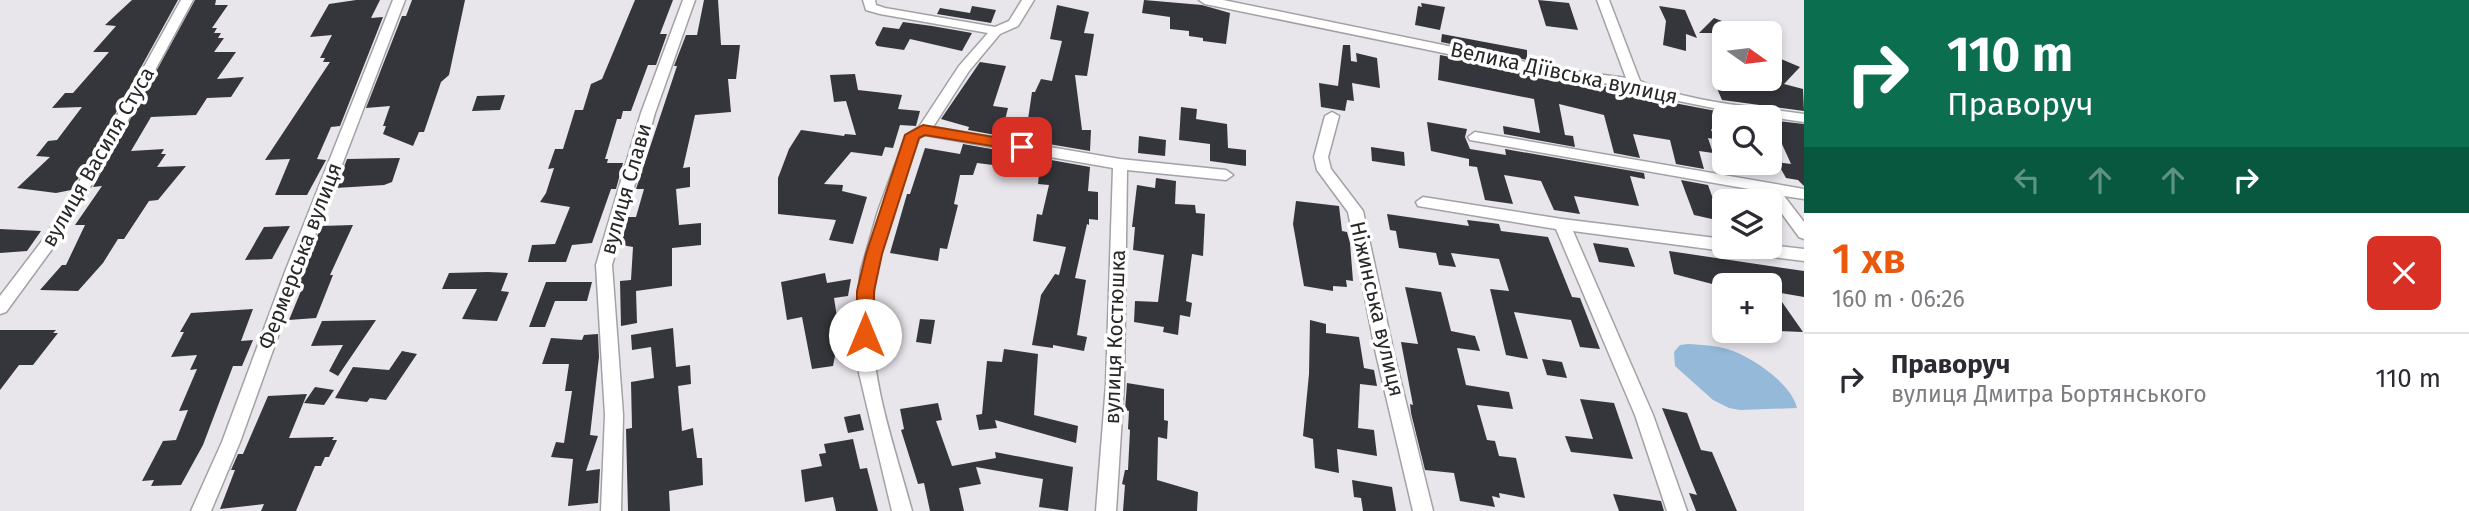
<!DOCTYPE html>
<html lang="uk">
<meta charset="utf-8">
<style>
body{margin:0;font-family:"Fira Sans",sans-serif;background:#f7f7f7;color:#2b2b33;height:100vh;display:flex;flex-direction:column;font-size:26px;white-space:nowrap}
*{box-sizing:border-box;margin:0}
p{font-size:23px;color:#7c7c81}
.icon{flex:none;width:38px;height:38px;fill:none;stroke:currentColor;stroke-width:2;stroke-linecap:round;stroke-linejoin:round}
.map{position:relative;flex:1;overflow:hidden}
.details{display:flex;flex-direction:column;background:#fff;width:665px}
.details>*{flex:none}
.guide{background:#0b6e4f;color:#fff;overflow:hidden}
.needle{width:46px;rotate:104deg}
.tools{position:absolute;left:1712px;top:21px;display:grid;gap:14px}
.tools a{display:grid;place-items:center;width:70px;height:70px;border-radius:10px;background:#fff;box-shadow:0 4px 10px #0003;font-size:35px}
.pin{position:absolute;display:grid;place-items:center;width:60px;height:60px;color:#fff;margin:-30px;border-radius:14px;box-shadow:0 4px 10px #0006}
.me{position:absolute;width:77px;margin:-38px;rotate:0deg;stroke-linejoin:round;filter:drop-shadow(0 0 5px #0008)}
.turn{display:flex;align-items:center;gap:24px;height:147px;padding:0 28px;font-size:32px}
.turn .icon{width:91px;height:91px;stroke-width:2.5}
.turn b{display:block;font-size:49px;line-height:60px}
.lanes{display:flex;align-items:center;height:66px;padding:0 28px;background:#0003;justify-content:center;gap:35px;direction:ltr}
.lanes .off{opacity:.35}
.round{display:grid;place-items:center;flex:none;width:74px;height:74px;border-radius:10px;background:#f7f7f7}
.headline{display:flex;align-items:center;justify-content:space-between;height:119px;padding:0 28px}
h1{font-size:42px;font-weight:600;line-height:52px;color:#ea580c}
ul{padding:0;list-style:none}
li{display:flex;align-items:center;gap:21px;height:91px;padding:0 28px;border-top:2px solid #e1e1e2}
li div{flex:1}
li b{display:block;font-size:26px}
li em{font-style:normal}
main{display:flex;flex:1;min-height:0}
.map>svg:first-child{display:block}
</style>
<main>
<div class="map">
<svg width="1804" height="511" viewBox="0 0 1804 511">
<rect width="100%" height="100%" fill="#e8e5eb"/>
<!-- water -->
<path fill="#94b9d9" d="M1688,344C1701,345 1715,345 1727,349C1751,356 1792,384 1797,408L1740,410L1729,408L1713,400L1675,366L1674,352L1680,345Z"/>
<!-- building -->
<g fill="#35363b">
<polygon points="132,0 178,0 91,158 71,190 56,193 17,188 50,157 36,156 48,141 57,140 82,107 52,108 65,93 73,93 109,52 93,52 116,26 105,25"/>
<polygon points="195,0 216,0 215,5 228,5 212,28 217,28 214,33 221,33 218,38 224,38 214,52 236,52 217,79 244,77 231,97 207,98 196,115 151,117 131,151 164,149 161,154 166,154 157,167 186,166 158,200 149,201 124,239 118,239 103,263 78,291 40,290 62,265 66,265 85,225 75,225 102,186 93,187"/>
<polygon points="356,0 380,0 371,18 383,17 340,126 331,127 317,159 326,160 307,195 275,195 290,159 265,160 330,62 323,62 325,58 320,58 332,35 310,37 329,4"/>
<polygon points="412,0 465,0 449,75 441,82 424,132 419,132 413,146 383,134 386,126 383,126 390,106 366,108 402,16 406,16"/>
<polygon points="635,0 673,0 660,34 667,34 656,65 648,65 631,111 623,111 621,119 617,119 605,159 608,159 607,163 623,163 616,189 611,189 592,243 572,245 566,262 528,262 532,245 555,244 570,207 540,202 546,193 554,168 548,169 555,149 563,149 575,110 583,110 591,84 602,79"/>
<polygon points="704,0 718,0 721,45 740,45 736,79 728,79 731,112 695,115 683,168 690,167 690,187 676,189 679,225 701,223 701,245 672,248 672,286 636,291 637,323 621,326 620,281 631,280 633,247 622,245 623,237 628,217 636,217 644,189 636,189 677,66 674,66 686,35 697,35"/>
<polygon points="1144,0 1202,5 1230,13 1226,44 1203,41 1203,38 1189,36 1189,31 1170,29 1170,17 1142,13"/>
<polygon points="1538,0 1569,3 1578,30 1546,26"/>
<polygon points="1421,3 1445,7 1440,30 1415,25 1418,6 1422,7"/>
<polygon points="1057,5 1089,12 1084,33 1094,34 1087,76 1075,75 1082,130 1091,130 1090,151 1025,140 1032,92 1035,92 1041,79 1052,81 1062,41 1050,39"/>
<polygon points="972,6 996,10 991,23 937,14 940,8 970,13"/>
<polygon points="1659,6 1685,10 1697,38 1686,34 1686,51 1663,45 1666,21"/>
<polygon points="1714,18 1751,32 1751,33 1699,33"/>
<polygon points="903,22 932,26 972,33 962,51 910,39 904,50 877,46 875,43 883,27 899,29"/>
<polygon points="1442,34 1527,50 1527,60 1441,42"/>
<polygon points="1343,45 1350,45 1351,61 1357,62 1356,53 1377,58 1380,88 1352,83 1354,101 1347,100 1345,111 1321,107 1319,83 1338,86"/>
<polygon points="1769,54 1800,67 1784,84 1803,89 1804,111 1722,100 1716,86 1726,87 1726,79 1769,79"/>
<polygon points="1440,55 1639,93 1653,99 1716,111 1723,131 1711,129 1714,139 1708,138 1713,153 1699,151 1704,169 1676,164 1670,140 1633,134 1640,158 1614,153 1604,115 1559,104 1565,135 1573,136 1575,147 1504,134 1503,126 1540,133 1534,99 1438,80"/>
<polygon points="980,62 1006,66 993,106 1008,108 1001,136 968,130 969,127 941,119"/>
<polygon points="855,74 858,90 902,95 898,109 920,111 916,126 900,125 893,148 885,147 882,156 851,152 824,184 843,185 842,191 867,197 853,244 829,240 836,220 778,214 778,178 789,149 801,130 844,136 845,134 856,135 846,101 834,102 830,75"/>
<polygon points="505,95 500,110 472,111 477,96"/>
<polygon points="1181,107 1197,109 1196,119 1227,124 1228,148 1246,150 1246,166 1210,161 1210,144 1179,140"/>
<polygon points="1769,120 1804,124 1804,186 1798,180 1786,178 1777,162 1791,164 1777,133 1769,132"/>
<polygon points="1427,122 1467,129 1465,137 1470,149 1506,155 1505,149 1644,173 1645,179 1630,176 1639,206 1574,196 1580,214 1554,210 1541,181 1504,175 1513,204 1485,200 1477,167 1469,166 1469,159 1431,151"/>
<polygon points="1139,136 1166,140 1165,156 1138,153"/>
<polygon points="963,144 997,150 993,165 977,163 973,175 960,175 954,204 958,205 947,249 940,248 938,261 890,253 907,194 910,194 925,148 960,154"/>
<polygon points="1371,147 1404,152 1405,166 1372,161"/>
<polygon points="1023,155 1090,167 1088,191 1098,192 1098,220 1089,219 1089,225 1087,224 1075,278 1086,280 1077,335 1087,337 1084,351 1053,345 1053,348 1032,345 1041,295 1055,274 1059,275 1066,247 1033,241 1037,214 1042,215 1049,185 1038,184 1040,164 1022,163"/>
<polygon points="400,158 392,182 384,185 336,188 347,159"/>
<polygon points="1156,178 1176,181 1175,204 1195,205 1196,213 1205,214 1203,256 1192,254 1186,301 1192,303 1190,317 1180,315 1178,335 1163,332 1164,327 1134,322 1135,301 1158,302 1164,255 1133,250 1135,227 1132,227 1137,185 1155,188"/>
<polygon points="1681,180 1708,185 1721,221 1694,215"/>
<polygon points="1296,201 1339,206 1342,231 1347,232 1350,243 1353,281 1346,280 1347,287 1333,286 1333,291 1304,286 1293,224"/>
<polygon points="1387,214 1469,226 1467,220 1492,223 1499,224 1501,231 1548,237 1572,297 1580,298 1600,349 1580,347 1571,320 1514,312 1528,359 1506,355 1490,289 1509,291 1499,259 1451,253 1456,267 1439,265 1436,253 1399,248 1396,231 1390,230"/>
<polygon points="353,225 330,275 333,275 316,318 289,320 303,286 298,287 321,226"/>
<polygon points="290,226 272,259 245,260 264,227"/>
<polygon points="0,229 41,231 27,251 0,253"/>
<polygon points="1593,243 1628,248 1635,267 1599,262"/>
<polygon points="1669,251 1804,271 1804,297 1775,292 1803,332 1779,331 1769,318 1769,285 1716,285 1674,274"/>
<polygon points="488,272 508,273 501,291 509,292 497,321 462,319 477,289 442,289 449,273"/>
<polygon points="825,273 827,283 851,279 848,296 834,298 839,330 837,330 838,341 833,366 812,369 802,317 787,320 781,282"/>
<polygon points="546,282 592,282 587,301 555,301 545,327 529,327"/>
<polygon points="1405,287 1441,292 1451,331 1475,336 1480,351 1457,348 1466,385 1509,392 1513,409 1477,405 1487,440 1495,441 1499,456 1516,458 1525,498 1499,493 1500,498 1492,496 1495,507 1460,501 1454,473 1425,470 1411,413 1410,404 1413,405 1401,342 1418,344"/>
<polygon points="253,309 241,341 253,340 242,366 233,366 203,445 181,485 151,486 154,480 142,481 163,441 176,440 188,410 179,411 197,369 190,370 197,355 171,357 184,332 180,332 191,313"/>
<polygon points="920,319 935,320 931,344 916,342"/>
<polygon points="376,320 338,376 329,371 343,345 311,346 322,321"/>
<polygon points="1310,320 1326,324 1326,333 1359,337 1364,368 1374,370 1377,386 1360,384 1358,428 1374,430 1377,456 1337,449 1339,473 1315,468 1313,439 1303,436 1309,374"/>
<polygon points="673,328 676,367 690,365 691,384 678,386 682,431 693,428 697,458 702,458 703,485 669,491 670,511 628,511 626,429 632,428 631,382 654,378 651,347 632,350 631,335"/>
<polygon points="0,330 56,330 53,333 58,333 33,365 19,365 0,390"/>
<polygon points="598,334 599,357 590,435 598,436 586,471 600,469 598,503 568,506 573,459 551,457 556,442 564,443 572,391 565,391 569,364 542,364 551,338 582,340 584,335"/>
<polygon points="1004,349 1038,354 1034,415 1078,426 1076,443 995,420 997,428 979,430 976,415 982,414 987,361 1002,362"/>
<polygon points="402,351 417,354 386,400 370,398 367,402 335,398 353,367 389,370"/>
<polygon points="1542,359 1562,362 1567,378 1547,375"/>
<polygon points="1127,383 1164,389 1164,420 1168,421 1167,439 1158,437 1157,480 1198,492 1197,511 1123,511 1125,485 1122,484 1125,470 1128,470 1130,430 1128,429 1129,411 1125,410"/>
<polygon points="315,387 334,390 324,405 304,403"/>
<polygon points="307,394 289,438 334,437 332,440 337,440 329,457 325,457 321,466 315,466 296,511 261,511 264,504 220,509 235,470 231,470 238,454 243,454 268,396"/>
<polygon points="1580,399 1614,403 1633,459 1571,452 1565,436 1593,439"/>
<polygon points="938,403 942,420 936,421 952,466 996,458 995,452 1073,467 1068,511 1039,507 1043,479 976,467 981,484 959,488 964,511 930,511 924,483 918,484 901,430 904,429 900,409"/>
<polygon points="1662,408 1687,413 1701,450 1712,452 1737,511 1696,511 1689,493 1697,495"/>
<polygon points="860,414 864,430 848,433 844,417"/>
<polygon points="853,439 860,469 867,468 878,511 836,511 833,497 805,502 801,470 822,466 819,454 826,453 824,444"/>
<polygon points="1352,480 1392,487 1396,511 1363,511 1361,498 1354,497"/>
<polygon points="1613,494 1661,501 1664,511 1619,511"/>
</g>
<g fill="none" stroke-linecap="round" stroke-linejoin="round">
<defs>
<g id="street">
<polygon points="181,0 193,0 107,159 55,245 6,312 0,314 0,296 45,237 93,159"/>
<polygon points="393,0 405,0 301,272 240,442 211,511 191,511 222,442 285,272"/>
<polygon points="683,0 695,0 655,113 612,265 623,415 621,511 601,511 605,415 596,265 641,113"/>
<path d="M863,0H875L876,5L885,8L995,27L1009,21L1022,0H1034L1018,26L1000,34L969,71L933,127L1120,159L1226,170L1233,175L1226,180L1127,170L1124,384L1116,511H1096L1106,384L1113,168L925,135L919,138C899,196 873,255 872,318C871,384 895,448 912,511H892L859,373L855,318L861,270L878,211L906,135L919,127L959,66L988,33L880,14L866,10Z"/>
<path d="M1199,0H1223L1560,69L1626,78L1597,0H1609L1640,81C1690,103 1750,106 1804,114V122L1728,111L1654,96L1631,87L1560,77L1205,4Z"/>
<polygon points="1332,112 1339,116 1328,157 1331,169 1363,211 1394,354 1433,511 1413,511 1376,354 1348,212 1317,170 1314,157 1325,116"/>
<polygon points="1475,132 1804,189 1804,199 1784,196 1804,222 1804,239 1799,237 1766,192 1470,140 1468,137"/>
<polygon points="1423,197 1562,219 1724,239 1724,247 1731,247 1724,251 1573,231 1653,415 1687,511 1667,511 1635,415 1556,229 1418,206 1416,202"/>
<polygon points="1769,245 1804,249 1804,261 1740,253 1732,247"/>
</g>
</defs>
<!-- street casing -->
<use href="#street" stroke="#a3a1a6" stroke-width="3"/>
<!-- street -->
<use href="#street" fill="#fff" fill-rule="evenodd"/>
</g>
<!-- route -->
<polygon fill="#ea580c" stroke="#983908" stroke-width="2" points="923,125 1022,142 1029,147 1022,151 925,135 919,138 882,254 874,291 874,335 871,340 859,340 857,335 857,291 866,254 905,135"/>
<g text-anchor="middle" stroke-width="7" stroke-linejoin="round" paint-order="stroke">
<!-- street labels -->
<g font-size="21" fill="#282729" stroke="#fff">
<text transform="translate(1564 73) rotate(12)" y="7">Велика Діївська вулиця</text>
<text transform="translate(98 157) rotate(-60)" y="7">вулиця Василя Стуса</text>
<text transform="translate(626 189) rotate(-74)" y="7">вулиця Слави</text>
<text transform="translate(300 256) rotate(-69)" y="7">Фермерська вулиця</text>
<text transform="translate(1377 309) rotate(77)" y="7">Ніжинська вулиця</text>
<text transform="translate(1115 337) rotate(-88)" y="7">вулиця Костюшка</text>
</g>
</g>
</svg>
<div class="tools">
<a><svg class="needle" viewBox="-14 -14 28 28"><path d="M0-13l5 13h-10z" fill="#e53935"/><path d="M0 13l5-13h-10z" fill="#7c7c81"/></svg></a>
<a><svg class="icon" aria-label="search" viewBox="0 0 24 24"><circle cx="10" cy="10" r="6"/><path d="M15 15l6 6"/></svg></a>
<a><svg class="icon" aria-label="layers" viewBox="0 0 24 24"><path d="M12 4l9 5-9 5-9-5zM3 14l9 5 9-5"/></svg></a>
<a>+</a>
</div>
<div class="pin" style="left:1022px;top:147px;background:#d93025"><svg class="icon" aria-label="arrive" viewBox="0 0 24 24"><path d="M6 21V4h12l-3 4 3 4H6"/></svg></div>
<svg class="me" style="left:865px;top:335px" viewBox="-20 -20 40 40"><circle r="19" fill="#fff"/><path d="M0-13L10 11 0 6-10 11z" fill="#ea580c"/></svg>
</div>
<section class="details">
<div class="guide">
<div class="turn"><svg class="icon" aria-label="right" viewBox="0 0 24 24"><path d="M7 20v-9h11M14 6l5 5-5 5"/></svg><div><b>110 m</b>Праворуч</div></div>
<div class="lanes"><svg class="icon off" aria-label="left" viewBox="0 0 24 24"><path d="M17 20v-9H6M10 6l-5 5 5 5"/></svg><svg class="icon off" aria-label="ahead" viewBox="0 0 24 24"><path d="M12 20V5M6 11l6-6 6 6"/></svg><svg class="icon off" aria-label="ahead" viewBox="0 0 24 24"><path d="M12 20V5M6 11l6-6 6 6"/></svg><svg class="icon" aria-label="right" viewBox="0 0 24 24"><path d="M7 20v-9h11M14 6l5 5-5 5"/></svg></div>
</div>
<div class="headline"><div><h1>1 хв</h1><p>160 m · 06:26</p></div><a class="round" style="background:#d93025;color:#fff"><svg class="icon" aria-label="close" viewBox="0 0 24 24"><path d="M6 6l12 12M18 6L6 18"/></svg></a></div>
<ul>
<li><svg class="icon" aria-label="right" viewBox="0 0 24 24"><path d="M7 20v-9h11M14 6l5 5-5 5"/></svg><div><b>Праворуч</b><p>вулиця Дмитра Бортянського</p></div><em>110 m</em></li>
</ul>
</section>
</main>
